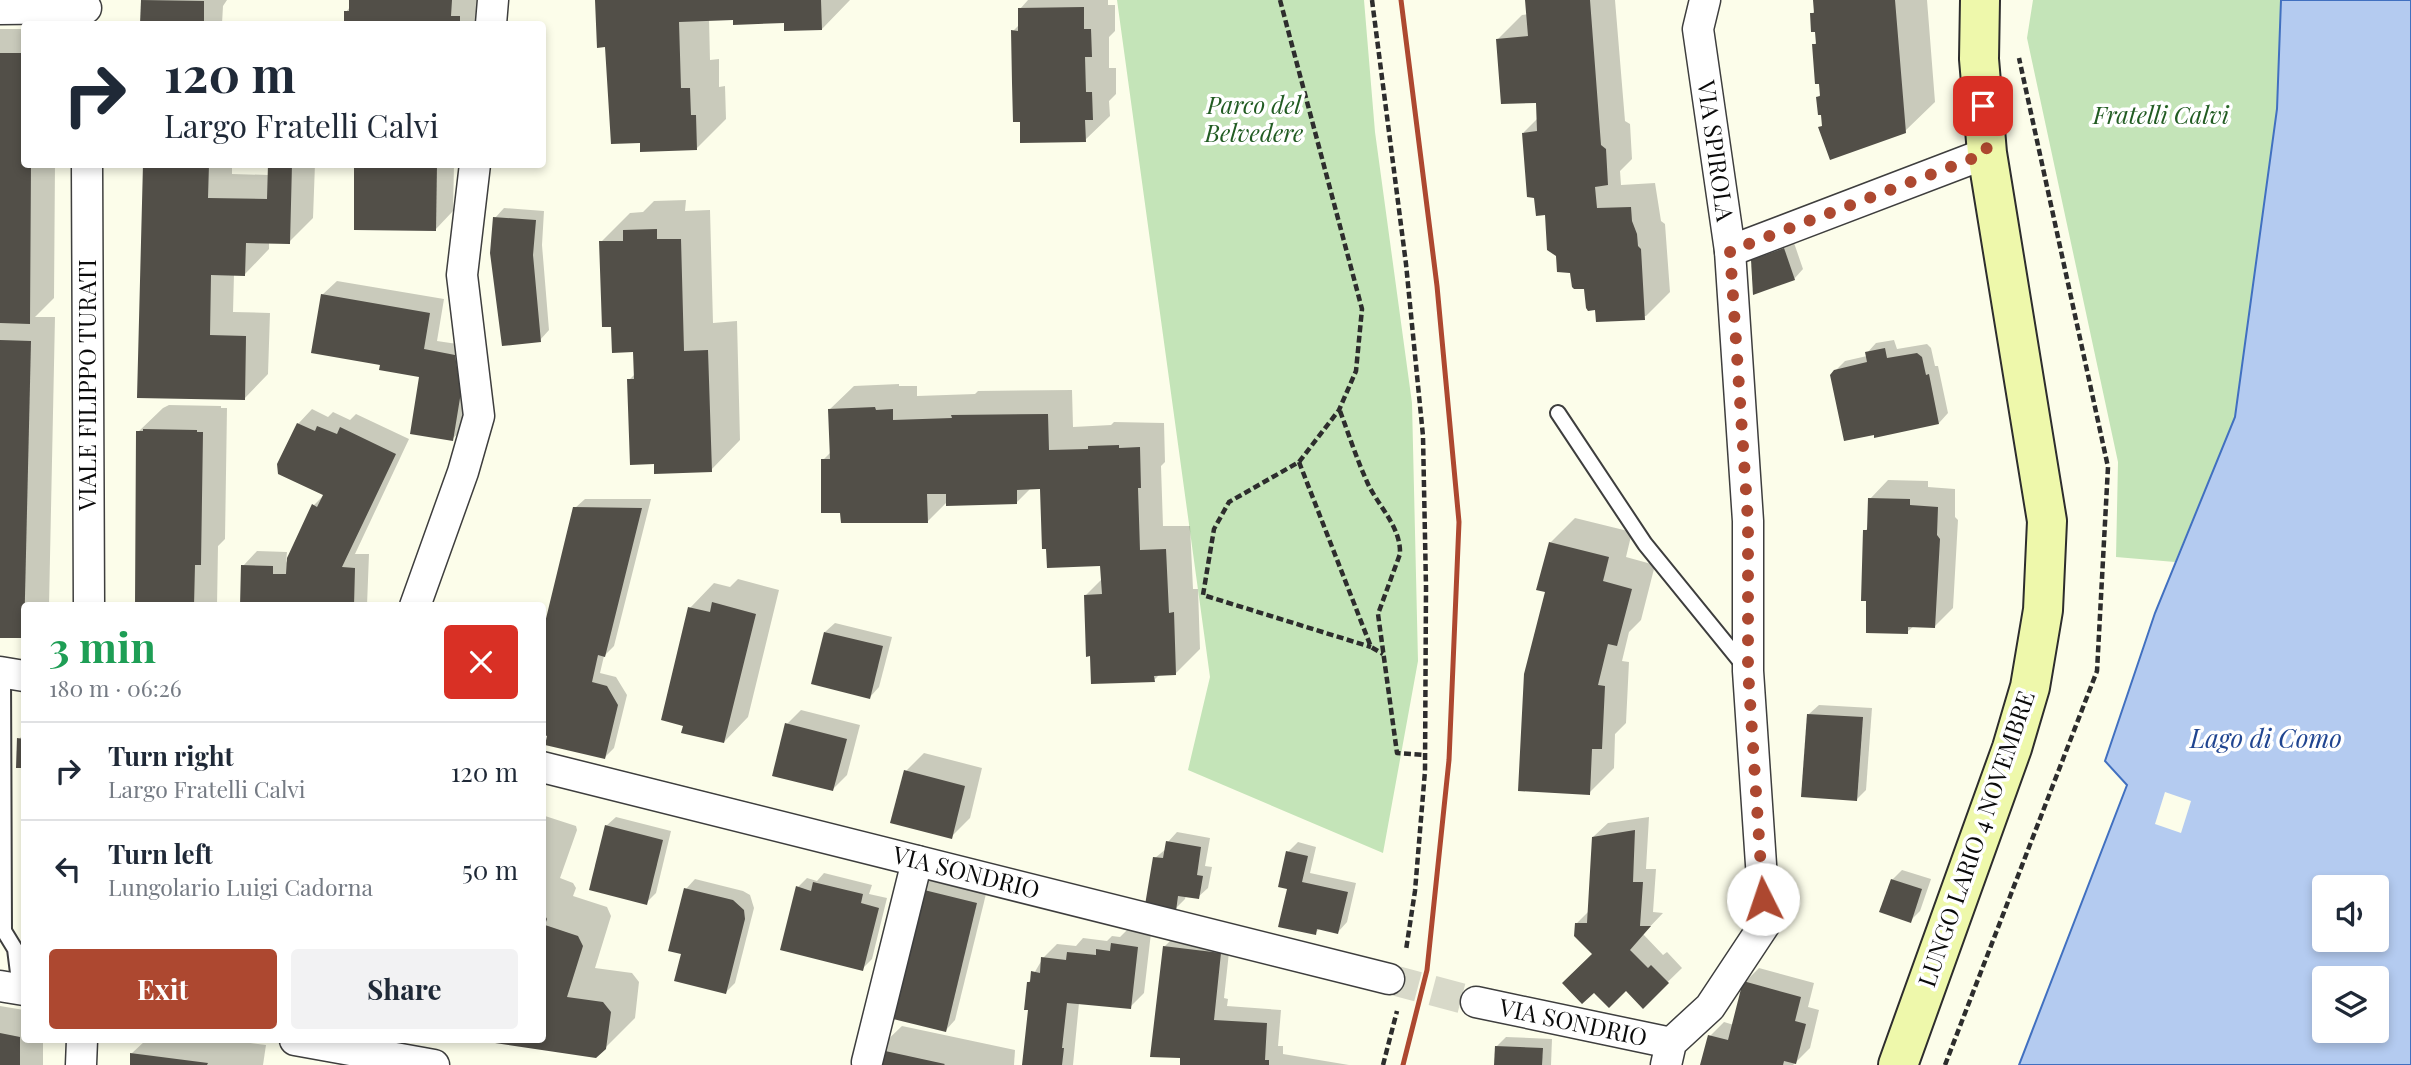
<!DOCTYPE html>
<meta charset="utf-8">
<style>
body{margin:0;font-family:"Playfair Display",serif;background:#f2f2f3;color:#1f2937;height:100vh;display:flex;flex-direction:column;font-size:26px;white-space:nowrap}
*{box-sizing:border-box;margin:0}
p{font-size:23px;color:#747a83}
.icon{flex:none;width:38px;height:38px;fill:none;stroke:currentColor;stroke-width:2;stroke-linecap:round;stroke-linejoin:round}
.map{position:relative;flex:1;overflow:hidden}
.drawer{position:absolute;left:21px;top:602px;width:525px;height:441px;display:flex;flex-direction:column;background:#fff;border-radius:7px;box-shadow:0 4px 10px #0003}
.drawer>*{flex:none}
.top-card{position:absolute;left:21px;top:21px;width:525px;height:147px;border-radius:7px;box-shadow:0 4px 10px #0003;background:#fff;color:#1f2937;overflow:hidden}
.tools{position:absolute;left:2312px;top:875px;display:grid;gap:14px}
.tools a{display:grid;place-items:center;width:77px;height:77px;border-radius:7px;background:#fff;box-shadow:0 4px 10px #0003;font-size:35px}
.pin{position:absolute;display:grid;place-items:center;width:60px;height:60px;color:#fff;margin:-30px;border-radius:14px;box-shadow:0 4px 10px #0006}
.me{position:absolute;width:77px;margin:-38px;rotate:356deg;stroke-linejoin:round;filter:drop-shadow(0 0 5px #0008)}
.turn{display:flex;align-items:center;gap:24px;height:147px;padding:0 28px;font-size:32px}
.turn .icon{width:91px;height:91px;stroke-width:2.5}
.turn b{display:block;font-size:49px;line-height:60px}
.round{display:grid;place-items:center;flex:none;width:74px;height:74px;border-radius:7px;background:#f2f2f3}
.headline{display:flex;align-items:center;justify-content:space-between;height:119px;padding:0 28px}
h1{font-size:42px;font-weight:700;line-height:52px;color:#1e9e55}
.cta{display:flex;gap:14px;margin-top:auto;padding:14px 28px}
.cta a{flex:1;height:80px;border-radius:7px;background:#ad4830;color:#fff;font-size:28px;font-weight:700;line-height:80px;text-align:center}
.cta a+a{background:#f2f2f3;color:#1f2937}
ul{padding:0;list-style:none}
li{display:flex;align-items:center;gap:21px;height:98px;padding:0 28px;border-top:2px solid #e0e1e3}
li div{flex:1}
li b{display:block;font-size:26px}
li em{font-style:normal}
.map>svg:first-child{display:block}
</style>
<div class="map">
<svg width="2411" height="1065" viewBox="0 0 2411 1065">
<rect width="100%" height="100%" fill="#fcfdea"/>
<!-- green -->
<g fill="#c4e4b8">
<polygon points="1117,0 1364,0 1375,132 1412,403 1418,661 1383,853 1188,770 1210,677"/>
<polygon points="2033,0 2281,0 2277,109 2235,417 2175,562 2116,557 2118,462 2027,38"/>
</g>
<!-- water -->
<path fill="#b4cbf0" stroke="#4170c0" stroke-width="2" fill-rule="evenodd" d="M2281,0H2411V1065H2019L2127,785L2105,761L2155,613L2235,417L2277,109ZM2324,887H2376V940H2324ZM2324,978H2376V1031H2324Z"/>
<!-- pier -->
<polygon fill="#fcfdea" points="2165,792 2191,801 2181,833 2155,824"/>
<!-- shadow -->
<g fill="#0003">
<polygon points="144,0 227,0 223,6 222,24 143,24"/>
<polygon points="350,0 477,0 477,24 346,24 346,12 350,7"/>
<polygon points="597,0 850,0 822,29 786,21 709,19 710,60 719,59 719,87 725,86 726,119 697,148 642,142 607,45"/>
<polygon points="1028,0 1108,0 1108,5 1115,5 1115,31 1109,37 1109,68 1116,68 1116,94 1109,101 1110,116 1085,140 1013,31 1020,24 1020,9"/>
<polygon points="1529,0 1615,0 1625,121 1630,124 1632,159 1620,171 1621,185 1655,183 1661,221 1665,224 1670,292 1646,316 1600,321 1597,308 1585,287 1557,255 1546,214 1536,196 1528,195 1524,132 1538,118 1537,102 1498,39 1522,15 1529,14"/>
<polygon points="1814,0 1927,0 1935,102 1905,131 1821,127 1824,124 1818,97 1821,94 1814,45 1818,41 1812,14 1815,10"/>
<polygon points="0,29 24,29 24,164 55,164 54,298 35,317 55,317 49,606 24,606 24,636 0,637"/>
<polygon points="145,164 232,164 232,174 269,175 269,164 315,164 313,218 289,242 269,242 269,249 245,274 234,274 233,312 270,313 268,374 244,399 139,396"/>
<polygon points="356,164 454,164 453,211 435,230"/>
<polygon points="686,200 685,211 710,210 713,323 737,321 740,440 711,470 656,462 629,380 636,373 635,351 601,242 630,213 643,212 654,201"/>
<polygon points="504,208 544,211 542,245 549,330 540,340 495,218"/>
<polygon points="1793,240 1803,269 1794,279 1753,260 1763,251"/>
<polygon points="337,281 444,299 437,341 464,345 470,381 462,430 452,439 421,376 382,364 322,295"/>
<polygon points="1894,340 1897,349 1927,344 1931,348 1935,366 1938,366 1948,413 1939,423 1835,371 1845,361 1867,356 1867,353 1876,343"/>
<polygon points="899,384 899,386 917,386 917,396 975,394 978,391 1072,390 1073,427 1111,425 1114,422 1164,423 1165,462 1161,466 1163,526 1190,526 1193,589 1198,589 1200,649 1175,674 1160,674 1154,680 1086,595 1103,578 1102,565 1042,487 1031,488 1017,502 948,501 928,521 842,511 823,460 831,452 829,410 854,386"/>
<polygon points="169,405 221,406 221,408 227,408 225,539 218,546 217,606 136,606 138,432 163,408"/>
<polygon points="312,409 328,417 333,412 350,420 356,414 409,439 355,554 369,554 367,606 242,606 243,566 257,551 287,552 286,563 314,505 325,494 298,424"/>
<polygon points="1888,480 1928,481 1928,487 1955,489 1955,517 1958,520 1953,608 1935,626 1914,626 1907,632 1865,531 1869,527 1870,499"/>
<polygon points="585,499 651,499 614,646 604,656 600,673 616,677 627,695 614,748 605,757 547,743 575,508"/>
<polygon points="1575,518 1632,532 1626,557 1655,565 1641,620 1629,632 1622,661 1629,662 1626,723 1615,734 1614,768 1589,793 1550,543"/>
<polygon points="738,579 779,590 748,717 724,742 690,608 714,583 730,587"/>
<polygon points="835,623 892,637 879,687 870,697 825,632"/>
<polygon points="1819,705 1872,708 1866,790 1856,800 1809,714"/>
<polygon points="801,710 860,725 847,775 833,789 787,724"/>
<polygon points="23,735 24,767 18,766 19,739"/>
<polygon points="924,753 982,768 970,818 951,837 906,771"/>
<polygon points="542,815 576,826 577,830 560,878 573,883 576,888 573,896 607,907 611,916 595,968 632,973 639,982 635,1018 605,1048 494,1040 542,1040"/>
<polygon points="616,817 671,831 656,893 646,903 606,826"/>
<polygon points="1649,817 1646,869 1656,869 1653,912 1663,913 1643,934 1663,955 1667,952 1682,968 1643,1006 1594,954 1577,923 1589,911 1593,837 1608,823"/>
<polygon points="1177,832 1210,838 1205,866 1212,867 1208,888 1198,897 1186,895 1185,899 1175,909 1155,858 1166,849 1168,842"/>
<polygon points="1298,842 1316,847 1310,873 1356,883 1347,922 1338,932 1320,928 1315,933 1288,852"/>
<polygon points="1902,870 1931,879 1920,911 1910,921 1892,880"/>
<polygon points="824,873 872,885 869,894 887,898 872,959 862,969 798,887 807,878 817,881"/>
<polygon points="695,879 743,891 750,895 754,908 735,983 726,992 683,953 686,889"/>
<polygon points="927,880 986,894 955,1020 946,1030 887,1016"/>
<polygon points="1127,930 1151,933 1144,993 1130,1007 1079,1003 1073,1065 1023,1065 1030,1009 1029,982 1043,958 1057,944 1076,946 1083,938 1107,941 1112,936 1120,937"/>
<polygon points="1174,937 1230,943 1224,998 1228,999 1227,1006 1281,1010 1278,1046 1283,1046 1283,1054 1349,1065 1181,1065 1164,947"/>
<polygon points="1759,968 1814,983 1808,1007 1819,1010 1810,1048 1793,1065 1702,1065 1710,1036 1724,1022 1734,1025 1745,982"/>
<polygon points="0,1006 24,1010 24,1040 43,1040 43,1065 0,1065"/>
<polygon points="902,1026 1015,1050 1014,1065 874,1065 877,1050"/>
<polygon points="1506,1037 1552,1039 1551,1065 1496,1065 1496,1047"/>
<polygon points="146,1040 229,1040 266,1045 263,1065 131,1065 131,1054"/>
</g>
<!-- building -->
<g fill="#524f48">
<polygon points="141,0 204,1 204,24 140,24"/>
<polygon points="349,0 452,0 451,16 460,16 460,24 344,24 344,11 349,11"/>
<polygon points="595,0 821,0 822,30 784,31 784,23 733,25 733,20 679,22 681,88 690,88 691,115 696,115 697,150 640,152 640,143 611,144 605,47 597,48"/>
<polygon points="1525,0 1590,0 1601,145 1606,149 1608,185 1595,187 1597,208 1631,207 1632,221 1637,234 1638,246 1641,249 1645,320 1596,322 1595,310 1588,311 1586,308 1584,289 1574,289 1572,287 1570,273 1557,272 1556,256 1547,250 1545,215 1536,216 1534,198 1527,197 1522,133 1537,131 1536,103 1501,104 1496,39 1528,36"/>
<polygon points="1813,0 1895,0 1906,133 1830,160 1818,127 1822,126 1821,115 1818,115 1816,97 1820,96 1819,84 1815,84 1812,44 1816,44 1815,32 1811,32 1810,13 1814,13"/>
<polygon points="1084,7 1084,29 1091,29 1092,57 1085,57 1086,92 1092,92 1093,120 1085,120 1086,142 1020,143 1020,122 1013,122 1012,83 1011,30 1018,31 1018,8"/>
<polygon points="0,53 24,53 24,164 31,164 30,324 0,323"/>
<polygon points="143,164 209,164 208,198 267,199 268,164 292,164 290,244 246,243 245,276 211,275 210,335 246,336 245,400 137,398"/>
<polygon points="354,164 437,164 436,231 354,230"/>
<polygon points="493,217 536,220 533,255 541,342 502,346 490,253"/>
<polygon points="657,229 657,239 681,239 684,351 708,350 712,472 654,474 654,464 630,465 627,379 634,379 633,352 612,353 611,327 602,327 599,241 623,241 623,230"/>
<polygon points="1784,248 1795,280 1753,295 1751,260"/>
<polygon points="321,294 430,313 424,349 455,355 461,392 453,441 410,434 419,377 379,370 380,365 311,353"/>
<polygon points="0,340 31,341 24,638 0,638"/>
<polygon points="1885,348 1887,358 1917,353 1922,357 1926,375 1929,374 1939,424 1874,438 1874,435 1844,441 1830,375 1834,370 1867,362 1865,352"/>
<polygon points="875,407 876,410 893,409 893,420 952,418 951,415 1048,414 1049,450 1088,449 1088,446 1119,445 1119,448 1140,447 1141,488 1138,488 1140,550 1166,549 1169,613 1174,612 1176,675 1154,676 1155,682 1091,684 1090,656 1086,657 1084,595 1102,594 1100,566 1047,568 1046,549 1042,549 1040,489 1017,490 1017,504 946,506 946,494 927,494 928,523 841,523 840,513 821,513 821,459 830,459 828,409"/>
<polygon points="297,423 315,431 317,426 337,434 340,427 396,454 342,567 355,568 354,606 240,606 241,565 273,566 273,574 286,574 287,558 312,504 317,507 323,495 278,474 277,464"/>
<polygon points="143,429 197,430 197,432 203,432 201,565 195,565 194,606 135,606 136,431 143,431"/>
<polygon points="1868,498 1910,499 1910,505 1938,507 1937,535 1940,539 1935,628 1908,627 1908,634 1866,633 1866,601 1861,601 1863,530 1867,530"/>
<polygon points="573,507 642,508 605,657 598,655 592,682 607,686 618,705 605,759 545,745 547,736 542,734 542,654 545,642 542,642 542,635"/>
<polygon points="1549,542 1609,557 1603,581 1632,589 1617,646 1608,644 1598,685 1605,686 1602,749 1592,749 1590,795 1518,791 1524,674 1545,592 1536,590"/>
<polygon points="712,602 756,614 724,743 681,733 683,726 661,720 688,607 710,612"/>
<polygon points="824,632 883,646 870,699 811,684"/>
<polygon points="1807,714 1863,717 1857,801 1801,797"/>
<polygon points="785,723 847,739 833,791 772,776"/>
<polygon points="17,738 24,739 24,768 16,768"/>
<polygon points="904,770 965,786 952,839 890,823"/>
<polygon points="605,825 663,840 647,905 589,890"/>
<polygon points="1635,830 1633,882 1643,882 1640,926 1651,926 1630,950 1648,968 1651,965 1669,983 1643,1009 1626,991 1609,1008 1594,993 1582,1004 1562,983 1592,954 1574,936 1575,923 1587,923 1592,837"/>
<polygon points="1166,841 1201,847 1197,875 1203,876 1199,899 1178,896 1176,911 1145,905 1153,857 1163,858"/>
<polygon points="1286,851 1308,856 1302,882 1348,892 1338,934 1317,929 1316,935 1278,927 1287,889 1278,887"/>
<polygon points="1891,879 1922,889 1911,923 1879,912"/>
<polygon points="813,882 863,894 861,903 879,908 863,971 780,950 796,886 811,891"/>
<polygon points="684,888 733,900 744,910 745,919 726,994 674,981 681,954 668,951"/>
<polygon points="916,888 977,903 946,1032 885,1017"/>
<polygon points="542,910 547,919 545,925 578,936 583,946 567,997 603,1002 611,1012 606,1049 596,1058 495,1043 492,1040 542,1040"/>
<polygon points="1111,943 1138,947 1131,1009 1067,1003 1062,1048 1064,1048 1062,1065 1022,1065 1028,1010 1024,1010 1027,982 1030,982 1031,971 1040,973 1041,957 1066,960 1067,952 1096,955 1096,949 1110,951"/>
<polygon points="1163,946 1221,953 1214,1020 1267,1023 1265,1060 1269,1060 1269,1065 1180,1065 1180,1058 1150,1057"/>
<polygon points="1743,981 1801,997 1795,1021 1806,1024 1796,1064 1784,1061 1783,1065 1700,1065 1708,1035 1728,1040"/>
<polygon points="0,1033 20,1037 20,1065 0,1065"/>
<polygon points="1495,1046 1543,1048 1542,1065 1494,1065"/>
<polygon points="876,1049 945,1064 944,1065 872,1065"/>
<polygon points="130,1053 208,1063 207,1065 130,1065"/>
</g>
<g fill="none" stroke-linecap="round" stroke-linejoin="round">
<!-- street-tunnel -->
<polyline stroke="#d8d9c9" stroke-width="30" stroke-dasharray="30 15" stroke-linecap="butt" points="1389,979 1476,1002"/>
<defs>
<g id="lane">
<polyline points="1558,413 1645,544 1745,667"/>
<polyline points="3,673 4,931 15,949 20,989"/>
</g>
<g id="street">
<polyline points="0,9 86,8"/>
<polyline points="491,24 493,0"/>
<polyline points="87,164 89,606"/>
<polyline points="1730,251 1987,153"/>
<polyline points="415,606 463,472 479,416 462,275 475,164"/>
<polyline points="0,672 24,676"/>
<polyline points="542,767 1389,979"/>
<polyline points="0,986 24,990"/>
<polyline points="1476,1002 1671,1043"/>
<polyline points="295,1040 434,1065"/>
<polyline points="867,1062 917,861"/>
<polyline points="81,1065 82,1040"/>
<polyline points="1666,1065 1671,1043 1710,1007 1765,924 1748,671 1748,521 1730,251 1698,29 1705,0"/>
</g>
<polyline id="secondary" points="1898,1065 2012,748 2030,687 2043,610 2047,521 1987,153 1979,59 1980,0"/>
</defs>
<!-- lane casing -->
<use href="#lane" stroke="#3e3e3e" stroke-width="18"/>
<!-- street casing -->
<use href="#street" stroke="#3e3e3e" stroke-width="33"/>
<!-- secondary casing -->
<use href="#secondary" stroke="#2d2d2d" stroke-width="42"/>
<!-- path -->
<g stroke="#2d2d2d" stroke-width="4.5" stroke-dasharray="7 3.5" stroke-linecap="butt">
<polyline points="1280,0 1362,309 1356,371 1339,410 1299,462 1229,502 1214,529 1203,595 1371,647"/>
<polyline points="1372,0 1406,264 1423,436 1426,587 1425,771 1415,891 1406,950"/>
<path d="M1340,411C1349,435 1357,460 1368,484C1379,507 1401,527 1400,554L1378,614L1397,753L1425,755"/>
<polyline points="1299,462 1371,647 1383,654"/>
<polyline points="1383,1065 1397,1011"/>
<polyline points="1945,1065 2097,671 2108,467 2019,58"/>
</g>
<!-- lane -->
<use href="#lane" stroke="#fff" stroke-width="14"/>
<!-- street -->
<use href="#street" stroke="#fff" stroke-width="30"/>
<!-- secondary -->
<use href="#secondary" stroke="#eef8ab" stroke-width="38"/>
<!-- rail -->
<polyline stroke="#ad4830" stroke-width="5" points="1401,0 1437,286 1459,522 1449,760 1427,970 1403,1065"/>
</g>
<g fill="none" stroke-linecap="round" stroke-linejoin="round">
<!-- route -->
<polyline stroke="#ad4830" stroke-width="12" stroke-dasharray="0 21.6" points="1763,899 1748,670 1748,521 1730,251 1987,153 1983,106"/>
</g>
<g text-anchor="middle" stroke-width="7" stroke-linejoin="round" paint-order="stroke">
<!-- park labels -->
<g font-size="24" font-style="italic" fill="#225c23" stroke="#fff">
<text x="1254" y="114">Parco del<tspan x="1254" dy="28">Belvedere</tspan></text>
<text x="2161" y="124">Fratelli Calvi</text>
</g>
<!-- street labels -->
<g font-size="24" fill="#0b0b0b" stroke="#fff">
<text transform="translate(1715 151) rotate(82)" y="8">VIA SPIROLA</text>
<text transform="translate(88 385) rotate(-90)" y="8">VIALE FILIPPO TURATI</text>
<text transform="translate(1977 839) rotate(-71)" y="8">LUNGO LARIO 4 NOVEMBRE</text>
<text transform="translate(966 873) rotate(14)" y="8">VIA SONDRIO</text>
<text transform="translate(1573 1023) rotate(12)" y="8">VIA SONDRIO</text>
</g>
<!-- water labels -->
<g font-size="26" font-style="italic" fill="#204590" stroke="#fff">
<text x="2266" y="748">Lago di Como</text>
</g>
</g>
</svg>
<div class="tools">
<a><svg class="icon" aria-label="sound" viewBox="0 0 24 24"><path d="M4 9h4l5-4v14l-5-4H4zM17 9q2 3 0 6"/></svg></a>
<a><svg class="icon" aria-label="layers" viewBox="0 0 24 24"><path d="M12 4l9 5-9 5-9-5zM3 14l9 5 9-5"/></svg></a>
</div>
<div class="pin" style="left:1983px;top:106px;background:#d93025"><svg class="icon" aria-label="arrive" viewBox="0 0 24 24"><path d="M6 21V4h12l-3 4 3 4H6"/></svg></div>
<svg class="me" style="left:1763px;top:899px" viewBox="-20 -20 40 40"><circle r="19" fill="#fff"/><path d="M0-13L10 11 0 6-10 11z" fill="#ad4830"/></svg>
<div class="top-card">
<div class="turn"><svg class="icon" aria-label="right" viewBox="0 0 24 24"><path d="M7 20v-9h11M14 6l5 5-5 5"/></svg><div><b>120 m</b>Largo Fratelli Calvi</div></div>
</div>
<section class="drawer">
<div class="headline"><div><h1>3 min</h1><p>180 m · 06:26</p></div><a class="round" style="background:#d93025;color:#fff"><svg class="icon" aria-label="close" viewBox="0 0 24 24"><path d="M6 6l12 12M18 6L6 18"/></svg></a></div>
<ul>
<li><svg class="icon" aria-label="right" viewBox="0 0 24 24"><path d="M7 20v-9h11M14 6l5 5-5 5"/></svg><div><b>Turn right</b><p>Largo Fratelli Calvi</p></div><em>120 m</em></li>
<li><svg class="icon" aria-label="left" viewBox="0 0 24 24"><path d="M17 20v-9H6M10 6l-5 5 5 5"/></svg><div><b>Turn left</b><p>Lungolario Luigi Cadorna</p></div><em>50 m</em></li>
</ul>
<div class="cta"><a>Exit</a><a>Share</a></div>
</section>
</div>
